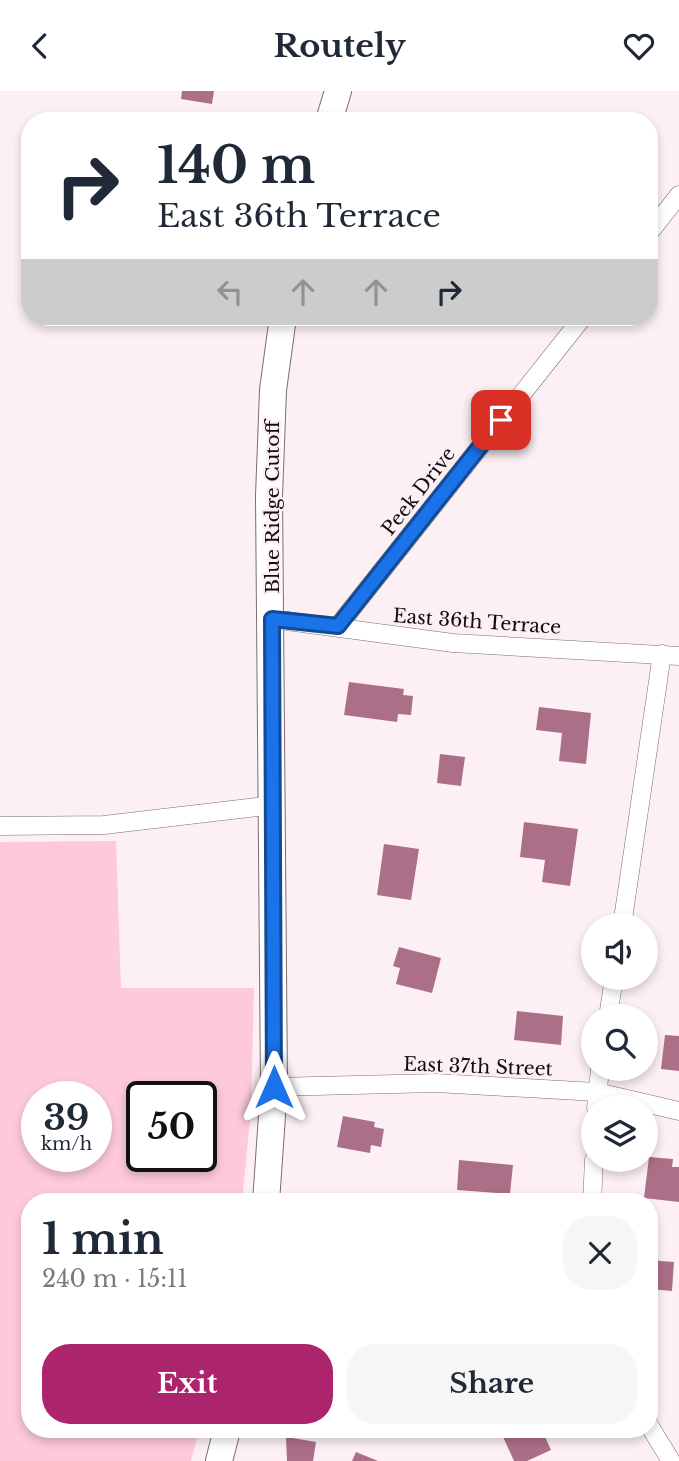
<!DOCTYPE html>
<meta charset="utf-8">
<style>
body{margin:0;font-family:"Libre Baskerville",serif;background:#f6f6f7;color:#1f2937;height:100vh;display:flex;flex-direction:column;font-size:26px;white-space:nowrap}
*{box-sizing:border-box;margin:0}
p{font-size:23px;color:#747a83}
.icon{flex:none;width:38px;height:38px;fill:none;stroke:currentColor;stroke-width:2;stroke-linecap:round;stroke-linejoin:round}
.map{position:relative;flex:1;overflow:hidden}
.sheet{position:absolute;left:21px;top:1102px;width:637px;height:245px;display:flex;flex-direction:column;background:#fff;border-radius:28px;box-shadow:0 4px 10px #0003}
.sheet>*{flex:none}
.guide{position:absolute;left:21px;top:21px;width:637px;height:214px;border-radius:28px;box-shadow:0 4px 10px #0003;background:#fff;color:#1f2937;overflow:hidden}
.fabs{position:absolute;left:581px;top:822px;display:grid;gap:14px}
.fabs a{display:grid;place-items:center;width:77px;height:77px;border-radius:50%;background:#fff;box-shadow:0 4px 10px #0003;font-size:35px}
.speed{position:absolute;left:21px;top:990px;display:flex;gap:14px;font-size:35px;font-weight:700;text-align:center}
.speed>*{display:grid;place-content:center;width:91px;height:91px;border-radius:50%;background:#fff;box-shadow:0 4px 10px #0003;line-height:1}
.speed small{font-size:18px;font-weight:400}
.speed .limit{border:4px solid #111;border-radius:10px;background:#fff;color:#111}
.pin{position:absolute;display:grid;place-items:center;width:60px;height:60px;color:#fff;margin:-30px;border-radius:14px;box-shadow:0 4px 10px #0006}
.me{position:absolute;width:77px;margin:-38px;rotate:0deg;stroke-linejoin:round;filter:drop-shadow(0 0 5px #0008)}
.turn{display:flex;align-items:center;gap:24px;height:147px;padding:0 21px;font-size:32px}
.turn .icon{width:91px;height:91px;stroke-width:2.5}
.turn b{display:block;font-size:49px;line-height:60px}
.lanes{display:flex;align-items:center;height:66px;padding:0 21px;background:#0003;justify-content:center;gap:35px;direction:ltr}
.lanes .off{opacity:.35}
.round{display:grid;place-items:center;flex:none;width:74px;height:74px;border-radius:28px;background:#f6f6f7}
.summary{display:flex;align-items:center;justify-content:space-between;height:119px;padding:0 21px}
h1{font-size:42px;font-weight:800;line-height:52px}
.primary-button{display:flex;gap:14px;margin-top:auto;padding:14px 21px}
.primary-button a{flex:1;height:80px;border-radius:28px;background:#ac256c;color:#fff;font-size:28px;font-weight:800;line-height:80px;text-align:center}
.primary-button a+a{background:#f6f6f7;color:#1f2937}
header{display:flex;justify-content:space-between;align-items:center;height:91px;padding:0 21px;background:#fff;font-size:32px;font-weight:800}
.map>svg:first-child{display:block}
</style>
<header><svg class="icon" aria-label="back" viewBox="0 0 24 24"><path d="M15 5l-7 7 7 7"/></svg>Routely<svg class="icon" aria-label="heart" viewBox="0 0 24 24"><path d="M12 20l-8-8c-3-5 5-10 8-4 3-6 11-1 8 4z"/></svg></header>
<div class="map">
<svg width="679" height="1370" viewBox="0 0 679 1370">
<rect width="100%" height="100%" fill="#fdf0f5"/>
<!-- green -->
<path fill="#fec9dd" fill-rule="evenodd" d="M116,750L121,897H254L251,1018L242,1111H30V1339H199L191,1370H0V751ZM37,1006H96V1066H37ZM142,1006H201V1066H142Z"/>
<!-- building -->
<g fill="#ac6f88">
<polygon points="182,0 214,0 212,13 181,8"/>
<polygon points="349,591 404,598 403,604 413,605 411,624 398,623 397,631 344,624"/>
<polygon points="539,616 591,622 586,673 559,670 562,642 536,639"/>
<polygon points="440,663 465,666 461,695 437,692"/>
<polygon points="524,731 578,738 570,795 542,791 545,769 520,766"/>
<polygon points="384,753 419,758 411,809 377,804"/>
<polygon points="399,856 441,867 432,902 396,893 400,877 393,875"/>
<polygon points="517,920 563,925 561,954 514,949"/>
<polygon points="665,944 679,945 679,980 661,978"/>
<polygon points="343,1025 375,1031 374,1036 384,1038 381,1056 371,1054 370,1062 337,1056"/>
<polygon points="649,1066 673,1068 672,1076 679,1076 679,1111 644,1107"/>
<polygon points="459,1069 513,1074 510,1103 457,1099"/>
<polygon points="649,1169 674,1171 672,1200 649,1198"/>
<polygon points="500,1339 542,1339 551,1359 527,1370 514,1370"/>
<polygon points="286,1346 316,1351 313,1370 287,1370"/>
<polygon points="356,1361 378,1370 352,1370"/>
</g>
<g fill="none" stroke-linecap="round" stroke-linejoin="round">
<defs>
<g id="street">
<polyline points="649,142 679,104"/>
<polyline points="272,528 453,552 679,565"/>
<polyline points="338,535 583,226"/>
<polyline points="0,735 104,734 274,714"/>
<polyline points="622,835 662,563"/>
<polyline points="608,926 614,887"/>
<polyline points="274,996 436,992 597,1001 679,1020"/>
<polyline points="596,1017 600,978"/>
<polyline points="592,1111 594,1069"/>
<polyline points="649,1334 671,1370"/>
</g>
<g id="secondary">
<polyline points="329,30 338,0"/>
<polyline points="266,1111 274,996 269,405 273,299 283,226"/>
<polyline points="219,1370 227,1339"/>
</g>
</defs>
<!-- street casing -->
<use href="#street" stroke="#7c6d73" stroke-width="19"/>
<!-- secondary casing -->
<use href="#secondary" stroke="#7c6d73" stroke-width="28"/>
<!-- street -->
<use href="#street" stroke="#fff" stroke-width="18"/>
<!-- secondary -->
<use href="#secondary" stroke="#fff" stroke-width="26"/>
</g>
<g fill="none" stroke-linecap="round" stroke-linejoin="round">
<defs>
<polyline id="route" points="274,996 272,528 338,535 501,329"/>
</defs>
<!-- route casing -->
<use href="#route" stroke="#114b97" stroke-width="18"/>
<!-- route -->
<use href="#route" stroke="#1a73e8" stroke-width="12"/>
</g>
<g text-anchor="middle" stroke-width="5" stroke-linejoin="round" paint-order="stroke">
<!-- street labels -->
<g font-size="19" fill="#130d0f" stroke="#fdf0f5">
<text transform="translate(418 400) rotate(-52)" y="7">Peek Drive</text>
<text transform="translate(272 416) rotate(-90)" y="7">Blue Ridge Cutoff</text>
<text transform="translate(477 530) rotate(4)" y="7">East 36th Terrace</text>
<text transform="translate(478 975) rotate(2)" y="7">East 37th Street</text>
</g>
</g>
</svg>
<div class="fabs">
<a><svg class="icon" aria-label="sound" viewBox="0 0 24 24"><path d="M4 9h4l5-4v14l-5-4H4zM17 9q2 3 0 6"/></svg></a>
<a><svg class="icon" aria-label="search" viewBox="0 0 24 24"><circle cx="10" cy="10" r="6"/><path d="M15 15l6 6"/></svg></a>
<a><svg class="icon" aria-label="layers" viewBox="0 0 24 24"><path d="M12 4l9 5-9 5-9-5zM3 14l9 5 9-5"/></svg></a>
</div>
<div class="speed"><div>39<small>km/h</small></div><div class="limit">50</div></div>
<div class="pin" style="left:501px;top:329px;background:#d93025"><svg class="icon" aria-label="arrive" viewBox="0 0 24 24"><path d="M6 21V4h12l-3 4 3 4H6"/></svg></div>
<svg class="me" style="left:274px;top:996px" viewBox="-20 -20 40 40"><path d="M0-17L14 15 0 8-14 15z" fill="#1a73e8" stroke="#fff" stroke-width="4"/></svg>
<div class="guide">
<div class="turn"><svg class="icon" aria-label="right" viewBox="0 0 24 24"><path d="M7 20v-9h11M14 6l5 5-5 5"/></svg><div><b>140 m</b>East 36th Terrace</div></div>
<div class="lanes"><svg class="icon off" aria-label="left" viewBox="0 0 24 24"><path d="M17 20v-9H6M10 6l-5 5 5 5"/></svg><svg class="icon off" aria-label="ahead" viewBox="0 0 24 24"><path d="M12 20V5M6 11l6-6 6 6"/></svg><svg class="icon off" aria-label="ahead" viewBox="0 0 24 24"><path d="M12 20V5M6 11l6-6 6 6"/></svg><svg class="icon" aria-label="right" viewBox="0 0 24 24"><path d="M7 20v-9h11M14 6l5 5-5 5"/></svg></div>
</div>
<section class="sheet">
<div class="summary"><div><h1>1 min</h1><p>240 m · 15:11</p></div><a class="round"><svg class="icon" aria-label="close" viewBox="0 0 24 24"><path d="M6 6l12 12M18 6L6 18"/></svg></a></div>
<div class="primary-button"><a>Exit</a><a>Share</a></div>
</section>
</div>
